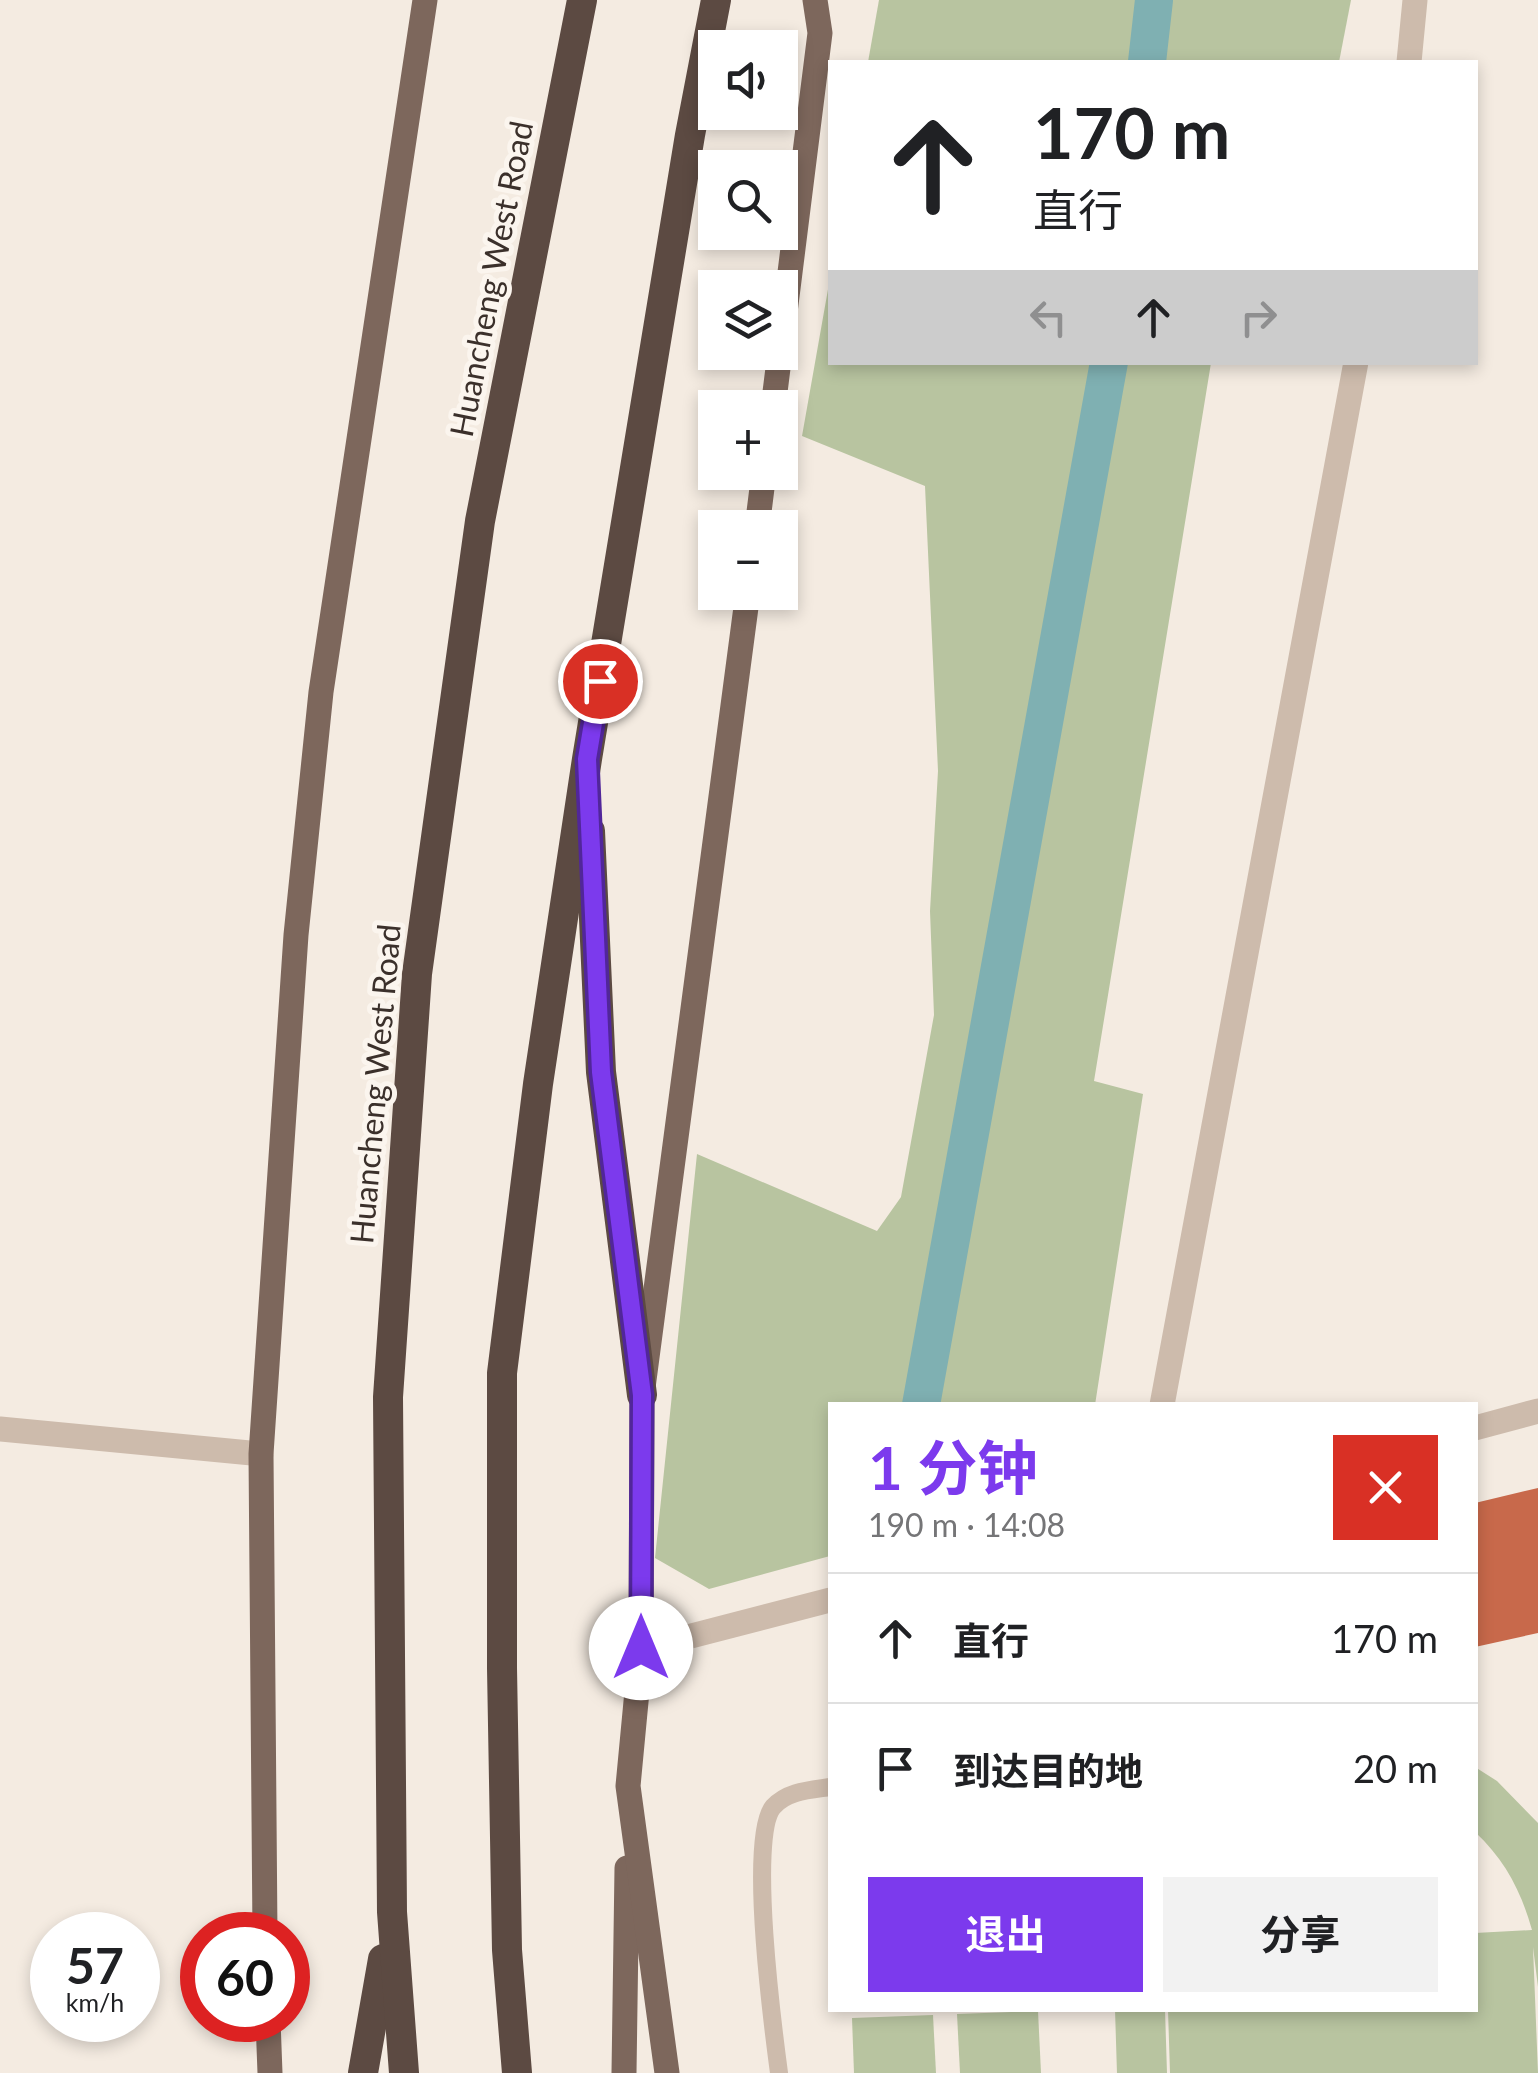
<!DOCTYPE html>
<html lang="zh">
<meta charset="utf-8">
<style>
body{margin:0;font-family:Lato,"Noto Sans SC",sans-serif;background:#f2f2f2;color:#202124;height:100vh;display:flex;flex-direction:column;font-size:38px;white-space:nowrap}
*{box-sizing:border-box;margin:0}
p{font-size:32px;color:#757577}
.icon{flex:none;width:55px;height:55px;fill:none;stroke:currentColor;stroke-width:2;stroke-linecap:round;stroke-linejoin:round}
.map{position:relative;flex:1;overflow:hidden}
.drawer{position:absolute;left:828px;top:1402px;width:650px;height:610px;display:flex;flex-direction:column;background:#fff;border-radius:0px;box-shadow:0 5px 15px #0003}
.drawer>*{flex:none}
.guide{position:absolute;left:828px;top:60px;width:650px;height:305px;border-radius:0px;box-shadow:0 5px 15px #0003;background:#fff;color:#202124;overflow:hidden}
.controls{position:absolute;left:698px;top:30px;display:grid;gap:20px}
.controls a{display:grid;place-items:center;width:100px;height:100px;border-radius:0px;background:#fff;box-shadow:0 5px 15px #0003;font-size:50px}
.speed{position:absolute;left:30px;top:1912px;display:flex;gap:20px;font-size:50px;font-weight:700;text-align:center}
.speed>*{display:grid;place-content:center;width:130px;height:130px;border-radius:50%;background:#fff;box-shadow:0 5px 15px #0003;line-height:1}
.speed small{font-size:25px;font-weight:400}
.speed .limit{border:15px solid #d22;background:#fff;color:#111}
.pin{position:absolute;display:grid;place-items:center;width:85px;height:85px;color:#fff;margin:-42px;border:5px solid #fff;border-radius:50%;box-shadow:0 2px 10px #0007}
.me{position:absolute;width:110px;margin:-55px;rotate:0deg;stroke-linejoin:round;filter:drop-shadow(0 0 8px #0008)}
.turn{display:flex;align-items:center;gap:35px;height:210px;padding:0 40px;font-size:45px}
.turn .icon{width:130px;height:130px;stroke-width:2.5}
.turn b{display:block;font-size:70px;line-height:85px}
.lanes{display:flex;align-items:center;height:95px;padding:0 40px;background:#0003;justify-content:center;gap:50px;direction:ltr}
.lanes .off{opacity:.35}
.round{display:grid;place-items:center;flex:none;width:105px;height:105px;border-radius:0px;background:#f2f2f2}
.overview{display:flex;align-items:center;justify-content:space-between;height:170px;padding:0 40px}
h1{font-size:60px;font-weight:700;line-height:75px;color:#7c3aed}
.primary-button{display:flex;gap:20px;margin-top:auto;padding:20px 40px}
.primary-button a{flex:1;height:115px;border-radius:0px;background:#7c3aed;color:#fff;font-size:40px;font-weight:700;line-height:115px;text-align:center}
.primary-button a+a{background:#f2f2f2;color:#202124}
ul{padding:0;list-style:none}
li{display:flex;align-items:center;gap:30px;height:130px;padding:0 40px;border-top:2px solid #e0e0e0}
li div{flex:1}
li b{display:block;font-size:38px}
li em{font-style:normal}
.map>svg:first-child{display:block}
</style>
<div class="map">
<svg width="1538" height="2073" viewBox="0 0 1538 2073">
<rect width="100%" height="100%" fill="#f4ebe1"/>
<!-- green -->
<g fill="#b8c4a0">
<polygon points="879,0 1351,0 1339,62 868,62"/>
<polygon points="830,278 830,362 1211,363 1094,1081 1143,1094 1095,1405 830,1405 830,1556 709,1589 655,1558 697,1154 877,1231 901,1197 934,1015 930,911 938,771 925,486 802,436"/>
<path d="M1475,1767L1497,1781L1538,1823V1987L1533,1947L1538,2073H1170L1168,2010H1475V1933L1532,1930C1521,1891 1505,1860 1475,1832Z"/>
<polygon points="1115,2010 1165,2010 1167,2073 1117,2073"/>
<polygon points="1038,2011 1041,2073 960,2073 957,2014"/>
<polygon points="933,2015 936,2073 854,2073 852,2018"/>
</g>
<g fill="none" stroke-linecap="round" stroke-linejoin="round">
<!-- canal -->
<g stroke="#7fb0b2" stroke-width="38">
<polyline points="1147,62 1154,0"/>
<polyline points="921,1405 1109,362"/>
</g>
</g>
<!-- building -->
<polygon fill="#c8694b" points="1538,1488 1538,1633 1475,1647 1475,1503"/>
<g fill="none" stroke-linecap="round" stroke-linejoin="round">
<!-- lane -->
<path stroke="#cdbbac" stroke-width="18" d="M779,2073C773,2028 748,1837 773,1807C787,1791 810,1790 830,1787"/>
<!-- street -->
<g stroke="#cdbbac" stroke-width="25">
<polyline points="1409,62 1415,0"/>
<polyline points="1162,1405 1356,362"/>
<polyline points="1475,1428 1538,1411"/>
<polyline points="0,1429 261,1454"/>
<polyline points="641,1649 830,1600"/>
</g>
<!-- primary -->
<g stroke="#7d675c" stroke-width="25">
<polyline points="773,408 820,33 815,0"/>
<polyline points="757,528 764,472"/>
<polyline points="265,1935 261,1454 296,935 321,692 425,0"/>
<polyline points="268,2020 270,2073"/>
<polyline points="624,2073 627,1868"/>
<polyline points="667,2073 628,1786 641,1649 642,1395 748,592"/>
</g>
<!-- highway -->
<g stroke="#5c4a42" stroke-width="30">
<polyline points="590,831 601,1072 642,1395"/>
<polyline points="363,2073 383,1959"/>
<polyline points="404,2073 392,1912 388,1397 417,974 480,521 582,0"/>
<polyline points="517,2073 507,1950 502,1668 502,1373 538,1084 587,759 690,135 716,0"/>
</g>
</g>
<g fill="none" stroke-linecap="round" stroke-linejoin="round">
<defs>
<polyline id="route" points="600,681 587,759 601,1072 642,1395 641,1648"/>
</defs>
<!-- route casing -->
<use href="#route" stroke="#51269a" stroke-width="25"/>
<!-- route -->
<use href="#route" stroke="#7c3aed" stroke-width="18"/>
</g>
<g text-anchor="middle" stroke-width="10" stroke-linejoin="round" paint-order="stroke">
<!-- street labels -->
<g font-size="32" fill="#3b302b" stroke="#fbf5ee">
<text transform="translate(492 279) rotate(-79)" y="11">Huancheng West Road</text>
<text transform="translate(376 1084) rotate(-85)" y="11">Huancheng West Road</text>
</g>
</g>
</svg>
<div class="controls">
<a><svg class="icon" aria-label="sound" viewBox="0 0 24 24"><path d="M4 9h4l5-4v14l-5-4H4zM17 9q2 3 0 6"/></svg></a>
<a><svg class="icon" aria-label="search" viewBox="0 0 24 24"><circle cx="10" cy="10" r="6"/><path d="M15 15l6 6"/></svg></a>
<a><svg class="icon" aria-label="layers" viewBox="0 0 24 24"><path d="M12 4l9 5-9 5-9-5zM3 14l9 5 9-5"/></svg></a>
<a>+</a>
<a>−</a>
</div>
<div class="speed"><div>57<small>km/h</small></div><div class="limit">60</div></div>
<div class="pin" style="left:600px;top:681px;background:#d93025"><svg class="icon" aria-label="arrive" viewBox="0 0 24 24"><path d="M6 21V4h12l-3 4 3 4H6"/></svg></div>
<svg class="me" style="left:641px;top:1648px" viewBox="-20 -20 40 40"><circle r="19" fill="#fff"/><path d="M0-13L10 11 0 6-10 11z" fill="#7c3aed"/></svg>
<div class="guide">
<div class="turn"><svg class="icon" aria-label="ahead" viewBox="0 0 24 24"><path d="M12 20V5M6 11l6-6 6 6"/></svg><div><b>170 m</b>直行</div></div>
<div class="lanes"><svg class="icon off" aria-label="left" viewBox="0 0 24 24"><path d="M17 20v-9H6M10 6l-5 5 5 5"/></svg><svg class="icon" aria-label="ahead" viewBox="0 0 24 24"><path d="M12 20V5M6 11l6-6 6 6"/></svg><svg class="icon off" aria-label="right" viewBox="0 0 24 24"><path d="M7 20v-9h11M14 6l5 5-5 5"/></svg></div>
</div>
<section class="drawer">
<div class="overview"><div><h1>1 分钟</h1><p>190 m · 14:08</p></div><a class="round" style="background:#d93025;color:#fff"><svg class="icon" aria-label="close" viewBox="0 0 24 24"><path d="M6 6l12 12M18 6L6 18"/></svg></a></div>
<ul>
<li><svg class="icon" aria-label="ahead" viewBox="0 0 24 24"><path d="M12 20V5M6 11l6-6 6 6"/></svg><div><b>直行</b></div><em>170 m</em></li>
<li><svg class="icon" aria-label="arrive" viewBox="0 0 24 24"><path d="M6 21V4h12l-3 4 3 4H6"/></svg><div><b>到达目的地</b></div><em>20 m</em></li>
</ul>
<div class="primary-button"><a>退出</a><a>分享</a></div>
</section>
</div>
